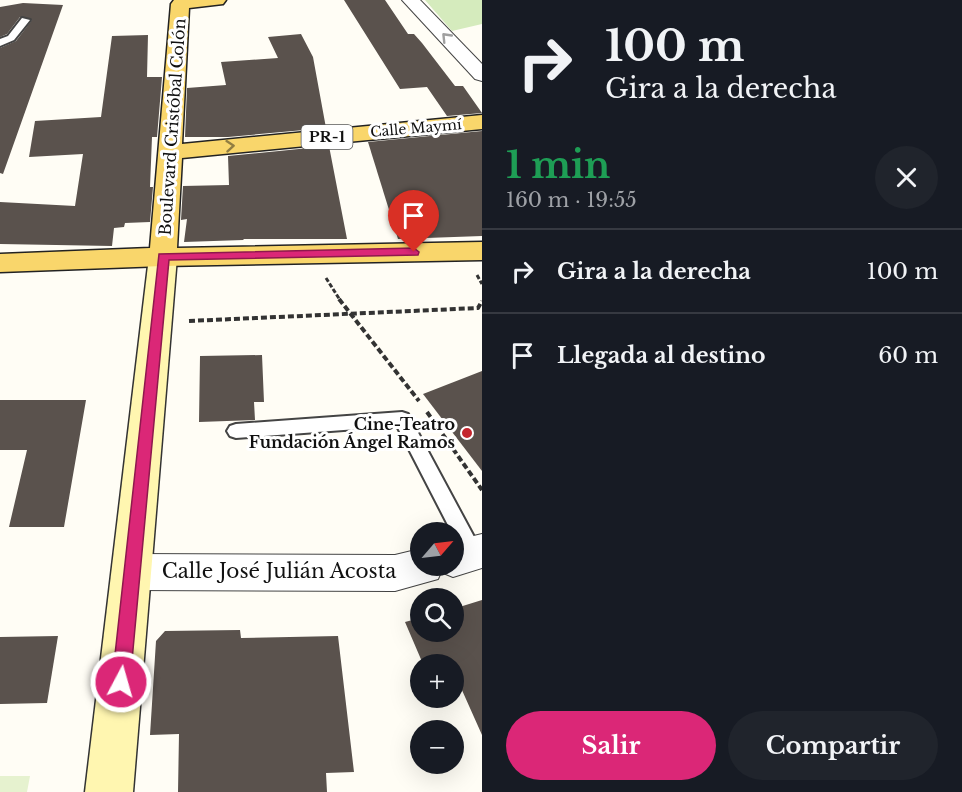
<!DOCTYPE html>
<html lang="es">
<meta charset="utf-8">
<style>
body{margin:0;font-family:"Libre Baskerville",serif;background:#20242c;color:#f1f3f6;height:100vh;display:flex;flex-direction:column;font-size:22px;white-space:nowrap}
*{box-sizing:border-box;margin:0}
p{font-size:20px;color:#9ea1a6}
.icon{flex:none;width:33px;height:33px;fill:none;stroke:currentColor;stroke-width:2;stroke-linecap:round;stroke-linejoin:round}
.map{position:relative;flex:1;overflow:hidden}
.panel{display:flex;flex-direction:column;background:#171b24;width:480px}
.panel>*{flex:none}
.top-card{background:#171b24;color:#f1f3f6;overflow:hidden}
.needle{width:39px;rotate:62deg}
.buttons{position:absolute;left:410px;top:522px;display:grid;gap:12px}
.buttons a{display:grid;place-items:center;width:54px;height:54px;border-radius:50%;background:#171b24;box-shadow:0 6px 24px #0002;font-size:30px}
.pin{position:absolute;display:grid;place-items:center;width:51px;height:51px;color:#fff;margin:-62px -26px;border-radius:50% 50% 50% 0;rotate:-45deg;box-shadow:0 0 6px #0007}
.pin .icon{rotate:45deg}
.me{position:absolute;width:66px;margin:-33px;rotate:6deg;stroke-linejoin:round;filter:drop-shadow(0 0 4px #0008)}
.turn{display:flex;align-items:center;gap:21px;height:126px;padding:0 24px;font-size:27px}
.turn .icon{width:78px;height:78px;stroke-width:2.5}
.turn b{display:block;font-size:42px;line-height:51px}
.round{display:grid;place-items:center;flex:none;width:63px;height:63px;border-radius:32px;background:#20242c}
.head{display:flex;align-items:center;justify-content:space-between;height:102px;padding:0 24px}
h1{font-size:36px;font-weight:700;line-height:45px;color:#1e9e55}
.primary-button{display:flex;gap:12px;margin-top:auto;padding:12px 24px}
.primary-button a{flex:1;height:69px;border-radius:36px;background:#db2777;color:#fff;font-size:24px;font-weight:700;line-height:69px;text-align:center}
.primary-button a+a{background:#20242c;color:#f1f3f6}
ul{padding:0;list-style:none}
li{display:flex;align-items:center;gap:18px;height:84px;padding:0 24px;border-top:2px solid #363941}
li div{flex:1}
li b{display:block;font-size:22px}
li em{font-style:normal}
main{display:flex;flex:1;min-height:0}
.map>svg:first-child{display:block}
</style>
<main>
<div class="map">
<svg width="482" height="792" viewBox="0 0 482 792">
<rect width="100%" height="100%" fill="#fffdf5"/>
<!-- green -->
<polygon fill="#d5ebbd" points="425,0 482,0 482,24 452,31"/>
<!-- pitch -->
<polygon fill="#e6f2cf" points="0,776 30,776 27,792 0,792"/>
<!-- building -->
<g fill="#5a524d">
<polygon points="344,0 385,0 408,34 414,34 422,43 455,86 463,86 482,113 447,116 427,87 400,89"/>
<polygon points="23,3 63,5 3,174 0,173 0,48 16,41 32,20 20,17 7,34 0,37 0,7"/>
<polygon points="301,34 313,57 326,128 228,137 185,137 187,88 226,85 221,62 278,58 268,37"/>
<polygon points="148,35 147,77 162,77 157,137 152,137 150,187 153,187 150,222 125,223 124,227 114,228 112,246 0,244 0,202 75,206 83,154 29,157 35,121 101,117 112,36"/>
<polygon points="482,131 482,236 398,239 368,142"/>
<polygon points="329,146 347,239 244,239 243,240 184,242 187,219 181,220 183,186 229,185 228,156"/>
<polygon points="262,355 264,402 254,402 255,420 199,422 200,356"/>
<polygon points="482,371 482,471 423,394"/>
<polygon points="0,400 86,400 64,527 9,527 27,450 0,450"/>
<polygon points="482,600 482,735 453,670 453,664 423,664 405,622 420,618 420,632 453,632 453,609"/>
<polygon points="240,630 241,638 338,636 354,772 326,773 327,792 178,792 179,734 150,735 156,641 165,631"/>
<polygon points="58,636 47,703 0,704 0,637"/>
</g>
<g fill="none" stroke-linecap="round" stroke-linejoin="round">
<defs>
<g id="lane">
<polygon points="22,18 30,20 14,40 0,46 0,39 8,36"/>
<polygon points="402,412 408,414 480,548 482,552 480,560 473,563 466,560 397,426 236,438 230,436 227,431 230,426 236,424"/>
</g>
<g id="street">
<polygon points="402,0 420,0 482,64 482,81 475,79"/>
<polygon points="482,534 482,568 453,577 441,572 438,579 395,591 133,590 120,585 114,572 120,559 133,554 395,555 420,549 420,566 453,566 453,541"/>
</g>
<polygon id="secondary" points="163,248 173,251 177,257 133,792 85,792 149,257 153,251"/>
<polygon id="primary" points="174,0 226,0 223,4 189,8 182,144 482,115 482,129 182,158 177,248 482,242 482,260 163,266 0,272 0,254 150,248 171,4"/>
</defs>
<!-- lane casing -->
<use href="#lane" stroke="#444" stroke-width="4"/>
<!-- street casing -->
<use href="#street" stroke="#444" stroke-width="2"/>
<!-- secondary casing -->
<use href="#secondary" stroke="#333" stroke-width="3"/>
<!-- primary casing -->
<use href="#primary" stroke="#222" stroke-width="3"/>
<!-- path-far1 -->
<g stroke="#333" stroke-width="3" stroke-dasharray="4.5 2" stroke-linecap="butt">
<polyline points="477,275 482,284"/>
<polyline points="326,278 340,300"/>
</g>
<!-- path -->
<g stroke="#333" stroke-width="4" stroke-dasharray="6 3" stroke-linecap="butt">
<polyline points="339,299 419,401"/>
<polyline points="189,321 478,308 482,301"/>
<polyline points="427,412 482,490"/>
</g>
<!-- lane -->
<use href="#lane" fill="#fff" fill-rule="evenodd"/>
<!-- street -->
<use href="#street" fill="#fff" fill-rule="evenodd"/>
<!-- secondary -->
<use href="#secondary" fill="#fff6b0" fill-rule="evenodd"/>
<!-- primary -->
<use href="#primary" fill="#f9d66b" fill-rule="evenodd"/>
</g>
<!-- one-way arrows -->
<defs><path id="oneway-chevron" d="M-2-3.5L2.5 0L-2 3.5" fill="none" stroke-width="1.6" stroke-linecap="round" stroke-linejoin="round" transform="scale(1.5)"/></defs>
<use stroke="#a0a0a0" href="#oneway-chevron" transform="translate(446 37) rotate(-134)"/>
<use stroke="#917d42" href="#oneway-chevron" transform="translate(230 146) rotate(-5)"/>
<!-- route -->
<polygon fill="#db2777" stroke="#8e194d" stroke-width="1.5" points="414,248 419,252 418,255 169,260 130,682 127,688 121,691 114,688 112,682 159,254"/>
<!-- markers -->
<circle fill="#c4262e" stroke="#fff" stroke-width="2" cx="467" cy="433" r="6"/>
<g text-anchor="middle" stroke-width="6" stroke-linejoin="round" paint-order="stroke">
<!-- far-street labels -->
<g font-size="14" fill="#111" stroke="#fff">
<text transform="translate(416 128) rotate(-5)" y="5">Calle Maymí</text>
</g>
<!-- shield labels -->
<rect fill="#fff" stroke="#585858" stroke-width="1.5" x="301.5" y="125" width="51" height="24" rx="4.5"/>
<g font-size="15" font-weight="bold" fill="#111">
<text x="327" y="142">PR-1</text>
</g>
<!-- street labels -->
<g font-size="16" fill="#111" stroke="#fff">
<text transform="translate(172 127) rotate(-86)" y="6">Boulevard Cristóbal Colón</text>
</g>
<!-- poi labels -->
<g font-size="16" font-weight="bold" fill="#111" stroke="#fff" text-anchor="end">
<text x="455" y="430">Cine-Teatro<tspan x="455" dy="18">Fundación Ángel Ramos</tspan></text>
</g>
<!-- near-street labels -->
<g font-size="20" fill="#111" stroke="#fff">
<text x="279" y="578">Calle José Julián Acosta</text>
</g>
</g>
</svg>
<div class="buttons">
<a><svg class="needle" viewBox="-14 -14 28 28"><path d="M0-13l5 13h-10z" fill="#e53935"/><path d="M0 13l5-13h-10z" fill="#9ea1a6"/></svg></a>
<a><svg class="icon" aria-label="search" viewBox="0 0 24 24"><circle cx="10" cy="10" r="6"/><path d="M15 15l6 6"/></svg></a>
<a>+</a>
<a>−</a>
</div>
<div class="pin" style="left:414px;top:252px;background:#d93025"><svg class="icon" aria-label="arrive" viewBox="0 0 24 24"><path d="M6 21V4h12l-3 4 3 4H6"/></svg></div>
<svg class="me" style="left:121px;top:682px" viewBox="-20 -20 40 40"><circle r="17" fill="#db2777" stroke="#fff" stroke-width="3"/><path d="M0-11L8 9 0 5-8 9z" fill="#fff"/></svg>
</div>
<section class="panel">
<div class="top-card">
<div class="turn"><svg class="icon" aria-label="right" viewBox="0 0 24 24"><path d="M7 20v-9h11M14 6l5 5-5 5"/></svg><div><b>100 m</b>Gira a la derecha</div></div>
</div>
<div class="head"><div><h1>1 min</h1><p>160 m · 19:55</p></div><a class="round"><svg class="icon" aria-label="close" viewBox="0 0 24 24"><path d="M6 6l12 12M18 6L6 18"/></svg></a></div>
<ul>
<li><svg class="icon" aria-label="right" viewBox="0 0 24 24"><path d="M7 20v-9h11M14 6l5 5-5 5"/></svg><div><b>Gira a la derecha</b></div><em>100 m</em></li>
<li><svg class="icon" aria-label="arrive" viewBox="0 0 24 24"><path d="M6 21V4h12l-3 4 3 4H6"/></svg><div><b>Llegada al destino</b></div><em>60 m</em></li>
</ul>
<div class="primary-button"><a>Salir</a><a>Compartir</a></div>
</section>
</main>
